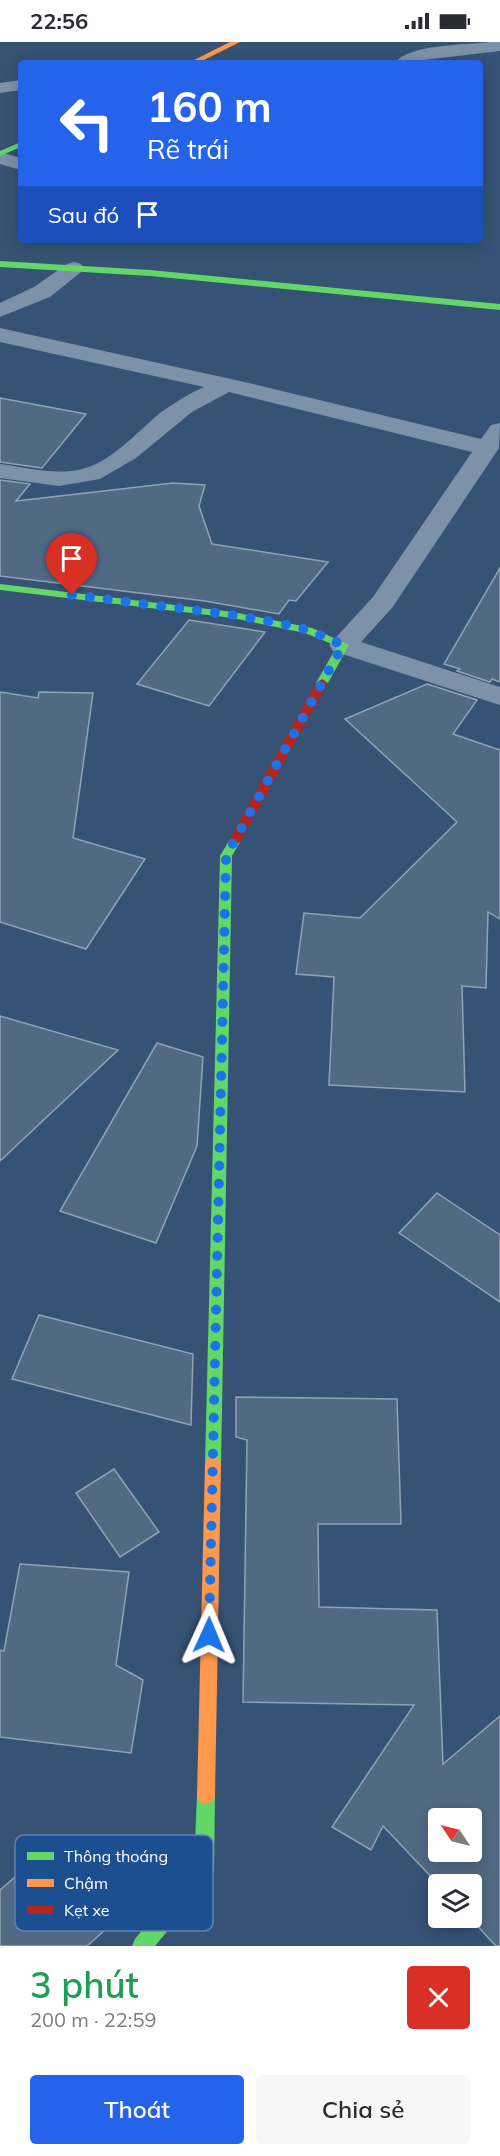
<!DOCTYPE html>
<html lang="vi">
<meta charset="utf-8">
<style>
body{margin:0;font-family:Mulish,sans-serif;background:#f7f7f7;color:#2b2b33;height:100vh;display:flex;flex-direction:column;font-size:22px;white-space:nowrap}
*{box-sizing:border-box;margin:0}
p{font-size:20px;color:#7c7c81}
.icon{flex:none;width:33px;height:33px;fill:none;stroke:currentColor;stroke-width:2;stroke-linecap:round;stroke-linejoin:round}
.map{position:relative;height:1904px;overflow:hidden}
.sheet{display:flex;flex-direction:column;background:#fff;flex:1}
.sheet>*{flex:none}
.top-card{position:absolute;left:18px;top:18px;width:465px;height:183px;border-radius:6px;box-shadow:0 3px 15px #0003;background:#2563eb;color:#fff;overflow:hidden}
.needle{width:39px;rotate:305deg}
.fabs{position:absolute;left:428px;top:1766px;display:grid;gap:12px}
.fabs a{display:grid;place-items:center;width:54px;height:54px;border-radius:6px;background:#fff;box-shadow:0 3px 15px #0003;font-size:30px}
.pin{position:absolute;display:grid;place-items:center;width:51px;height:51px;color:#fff;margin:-62px -26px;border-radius:50% 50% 50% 0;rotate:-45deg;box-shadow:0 0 6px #0007}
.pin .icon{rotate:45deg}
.me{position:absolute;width:66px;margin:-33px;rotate:1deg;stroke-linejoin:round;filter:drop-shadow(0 0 4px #0008)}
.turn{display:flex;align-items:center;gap:21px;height:126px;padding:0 30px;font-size:27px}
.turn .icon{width:78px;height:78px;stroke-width:2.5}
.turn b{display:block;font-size:42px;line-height:51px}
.then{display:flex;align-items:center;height:57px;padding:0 30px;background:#0003;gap:12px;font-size:22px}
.round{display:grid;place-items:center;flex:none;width:63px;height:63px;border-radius:6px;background:#f7f7f7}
.summary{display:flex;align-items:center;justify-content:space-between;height:102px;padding:0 30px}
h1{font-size:36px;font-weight:600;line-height:45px;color:#1e9e55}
.cta{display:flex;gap:12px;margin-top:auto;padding:12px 30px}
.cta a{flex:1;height:69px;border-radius:6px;background:#2563eb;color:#fff;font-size:24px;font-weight:600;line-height:69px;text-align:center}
.cta a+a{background:#f7f7f7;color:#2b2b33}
.status{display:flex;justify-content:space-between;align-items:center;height:42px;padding:0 30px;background:#fff;direction:ltr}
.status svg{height:16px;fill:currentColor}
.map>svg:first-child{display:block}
</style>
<div class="status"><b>22:56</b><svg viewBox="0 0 49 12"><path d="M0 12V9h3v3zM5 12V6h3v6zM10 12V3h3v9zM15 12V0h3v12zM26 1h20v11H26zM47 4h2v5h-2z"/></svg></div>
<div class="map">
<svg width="500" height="1904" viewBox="0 0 500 1904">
<rect width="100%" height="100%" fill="#365274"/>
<!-- building -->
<g fill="#526984" stroke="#92a2b6" stroke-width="1.5" fill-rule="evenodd">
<polygon points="0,356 86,372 42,426 0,420"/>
<polygon points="0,438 30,442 16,459 173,441 205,443 199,464 212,502 328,520 296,559 289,558 279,572 205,559 0,534"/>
<polygon points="500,526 500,640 492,637 490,640 457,629 460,627 444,622"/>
<polygon points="189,578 265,590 209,664 137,642"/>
<polygon points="427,642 477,658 453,692 500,708 500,877 488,870 486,946 462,944 465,1050 329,1043 334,935 296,932 304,871 360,876 457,780 345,677"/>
<polygon points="0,650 38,656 39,650 93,651 73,796 145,817 86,907 0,880"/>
<polygon points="0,974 118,1008 0,1119"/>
<polygon points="157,1001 203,1015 197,1104 156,1201 60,1169"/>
<polygon points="437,1151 500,1193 500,1260 399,1191"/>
<polygon points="39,1273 193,1312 191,1383 12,1337"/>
<path d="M236,1355L397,1357L401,1482H318L319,1565L437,1568L443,1722L500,1674V1904H496L469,1875H471V1842H438L383,1784L371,1808L332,1785L414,1663L243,1660L247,1398L236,1395ZM438,1776H471V1809H438Z"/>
<polygon points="114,1427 159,1490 120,1515 76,1451"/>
<polygon points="20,1522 129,1530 116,1623 143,1638 131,1711 0,1695 0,1608 4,1609"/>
<polygon points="56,1800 114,1880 87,1904 0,1904 0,1848"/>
</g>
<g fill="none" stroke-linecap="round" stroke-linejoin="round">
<!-- street -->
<g fill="#7d92a8" fill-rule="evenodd">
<path d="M490,0H500V9L423,18L414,21H395C408,2 467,3 490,0Z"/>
<polygon points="21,38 21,48 0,51 0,41"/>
<polygon points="0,110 21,116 21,128 0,122"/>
<polygon points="74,220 81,222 84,226 81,230 50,255 0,275 0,261 34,245 67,222"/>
<path d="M0,286L249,341L481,397L491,383L500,381L499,406L392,566L361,600L500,645V663L333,609L329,603L373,555L472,410L229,350L192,370L136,416L100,437L59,444L0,436V422C25,425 52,433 78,428C110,422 136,391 160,371C174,361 188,352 204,345L0,300Z"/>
</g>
<!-- fast -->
<g fill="#63d668" fill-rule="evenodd">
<polygon points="21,100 21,105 0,114 0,109"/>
<polygon points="0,219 150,228 500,262 500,268 150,234 0,225"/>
<polygon points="0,542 233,570 312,586 349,603 328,641 322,645 316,641 337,604 305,591 233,576 0,548"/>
<polygon points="234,796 240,800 232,814 221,1422 219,1427 213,1430 207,1427 205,1422 220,814 230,797"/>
<polygon points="206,1744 213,1746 215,1753 214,1829 211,1836 155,1904 132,1904 135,1897 194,1825 197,1753 199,1746"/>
</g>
<!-- slow -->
<g fill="#ff974d" fill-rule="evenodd">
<polygon points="230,0 240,0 198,21 188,21"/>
<polygon points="213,1414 219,1417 221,1422 215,1753 213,1760 206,1762 199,1760 197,1753 205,1422 207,1417"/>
</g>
<!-- jam -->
<polygon fill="#b3261e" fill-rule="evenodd" points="322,637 328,641 240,800 234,804 230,803 228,800 316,641"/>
</g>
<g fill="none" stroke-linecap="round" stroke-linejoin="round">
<!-- route -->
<polyline stroke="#1a73e8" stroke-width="10" stroke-dasharray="0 18" points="72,553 233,573 279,581 308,588 343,603 226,814 209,1593"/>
</g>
<!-- legend -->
<rect x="15" y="1793" width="198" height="96" rx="9" fill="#1b4f8f" stroke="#5f84b1" stroke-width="1.5"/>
<rect x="27" y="1810" width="27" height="8" fill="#63d668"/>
<rect x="27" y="1837" width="27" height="8" fill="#ff974d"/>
<rect x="27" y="1864" width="27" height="8" fill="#b3261e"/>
<g font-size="16" fill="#fff">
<text x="64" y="1820">Thông thoáng</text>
<text x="64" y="1847">Chậm</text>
<text x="64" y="1874">Kẹt xe</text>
</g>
</svg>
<div class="fabs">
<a><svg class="needle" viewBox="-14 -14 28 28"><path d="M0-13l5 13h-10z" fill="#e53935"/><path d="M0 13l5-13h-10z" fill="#7c7c81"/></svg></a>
<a><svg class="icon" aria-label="layers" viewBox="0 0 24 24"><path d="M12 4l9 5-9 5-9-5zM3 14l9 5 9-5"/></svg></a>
</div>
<div class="pin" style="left:72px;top:553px;background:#d93025"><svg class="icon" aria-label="arrive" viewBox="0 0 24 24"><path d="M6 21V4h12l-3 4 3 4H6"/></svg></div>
<svg class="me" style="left:209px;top:1593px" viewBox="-20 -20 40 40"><path d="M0-17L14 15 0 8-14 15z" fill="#1a73e8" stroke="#fff" stroke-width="4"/></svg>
<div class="top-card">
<div class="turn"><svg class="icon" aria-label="left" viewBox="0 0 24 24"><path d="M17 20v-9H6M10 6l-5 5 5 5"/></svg><div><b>160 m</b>Rẽ trái</div></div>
<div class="then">Sau đó<svg class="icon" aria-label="arrive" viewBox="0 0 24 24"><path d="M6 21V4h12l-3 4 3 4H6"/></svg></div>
</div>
</div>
<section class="sheet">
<div class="summary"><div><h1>3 phút</h1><p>200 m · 22:59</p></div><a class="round" style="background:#d93025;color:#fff"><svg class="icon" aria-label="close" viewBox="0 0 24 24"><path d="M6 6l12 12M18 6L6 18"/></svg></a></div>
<div class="cta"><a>Thoát</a><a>Chia sẻ</a></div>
</section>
